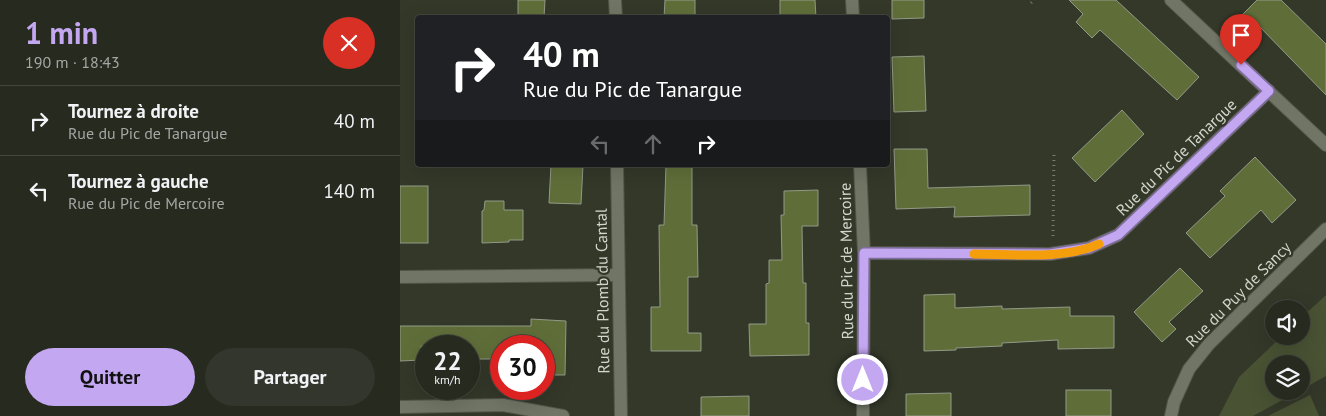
<!DOCTYPE html>
<html lang="fr">
<meta charset="utf-8">
<style>
body{margin:0;font-family:"PT Sans",sans-serif;background:#32362c;color:#f1f3f6;height:100vh;display:flex;flex-direction:column;font-size:19px;white-space:nowrap}
*{box-sizing:border-box;margin:0}
p{font-size:16px;color:#a4a7a4}
.icon{flex:none;width:28px;height:28px;fill:none;stroke:currentColor;stroke-width:2;stroke-linecap:round;stroke-linejoin:round}
.map{position:relative;flex:1;overflow:hidden}
.side{display:flex;flex-direction:column;background:#262a1f;width:400px}
.side>*{flex:none}
.top-card{position:absolute;left:15px;top:15px;width:475px;height:152px;border-radius:5px;box-shadow:0 5px 20px #0002,0 0 0 1px #42463d;background:#202124;color:#fff;overflow:hidden}
.buttons{position:absolute;left:865px;top:300px;display:grid;gap:10px}
.buttons a{display:grid;place-items:center;width:45px;height:45px;border-radius:50%;background:#262a1f;box-shadow:0 5px 20px #0002,0 0 0 1px #42463d;font-size:25px}
.speed{position:absolute;left:15px;top:335px;display:flex;gap:10px;font-size:25px;font-weight:700;text-align:center}
.speed>*{display:grid;place-content:center;width:65px;height:65px;border-radius:50%;background:#262a1f;box-shadow:0 5px 20px #0002,0 0 0 1px #42463d;line-height:1}
.speed small{font-size:12px;font-weight:400}
.speed .limit{border:8px solid #d22;background:#fff;color:#111}
.pin{position:absolute;display:grid;place-items:center;width:42px;height:42px;color:#fff;margin:-51px -21px;border-radius:50% 50% 50% 0;rotate:-45deg;box-shadow:0 0 5px #0007}
.pin .icon{rotate:45deg}
.me{position:absolute;width:55px;margin:-28px;rotate:0deg;stroke-linejoin:round;filter:drop-shadow(0 0 4px #0008)}
.turn{display:flex;align-items:center;gap:18px;height:105px;padding:0 25px;font-size:22px}
.turn .icon{width:65px;height:65px;stroke-width:2.5}
.turn b{display:block;font-size:35px;line-height:42px}
.lanes{display:flex;align-items:center;height:48px;padding:0 25px;background:#0003;justify-content:center;gap:25px;direction:ltr}
.lanes .off{opacity:.35}
.round{display:grid;place-items:center;flex:none;width:52px;height:52px;border-radius:26px;background:#32362c}
.headline{display:flex;align-items:center;justify-content:space-between;height:85px;padding:0 25px}
h1{font-size:30px;font-weight:700;line-height:38px;color:#c4a7f1}
.cta{display:flex;gap:10px;margin-top:auto;padding:10px 25px}
.cta a{flex:1;height:58px;border-radius:30px;background:#c4a7f1;color:#111;font-size:20px;font-weight:700;line-height:58px;text-align:center}
.cta a+a{background:#32362c;color:#f1f3f6}
ul{padding:0;list-style:none}
li{display:flex;align-items:center;gap:15px;height:70px;padding:0 25px;border-top:1px solid #42463d}
li div{flex:1}
li b{display:block;font-size:19px}
li em{font-style:normal}
main{display:flex;flex:1;min-height:0}
.map>svg:first-child{display:block}
</style>
<main>
<section class="side">
<div class="headline"><div><h1>1 min</h1><p>190 m · 18:43</p></div><a class="round" style="background:#d93025;color:#fff"><svg class="icon" aria-label="close" viewBox="0 0 24 24"><path d="M6 6l12 12M18 6L6 18"/></svg></a></div>
<ul>
<li><svg class="icon" aria-label="right" viewBox="0 0 24 24"><path d="M7 20v-9h11M14 6l5 5-5 5"/></svg><div><b>Tournez à droite</b><p>Rue du Pic de Tanargue</p></div><em>40 m</em></li>
<li><svg class="icon" aria-label="left" viewBox="0 0 24 24"><path d="M17 20v-9H6M10 6l-5 5 5 5"/></svg><div><b>Tournez à gauche</b><p>Rue du Pic de Mercoire</p></div><em>140 m</em></li>
</ul>
<div class="cta"><a>Quitter</a><a>Partager</a></div>
</section>
<div class="map">
<svg width="926" height="416" viewBox="0 0 926 416">
<rect width="100%" height="100%" fill="#333829"/>
<!-- green -->
<g fill="#495233">
<polygon points="926,295 926,376 901,390 901,364 874,364 874,391 899,391 853,416 819,416 839,377 882,336 901,336 901,318"/>
<polygon points="910,395 919,416 868,416"/>
</g>
<!-- building -->
<g fill="#5f6e39" stroke="#939988">
<polygon points="118,0 145,0 144,18 118,18"/>
<polygon points="265,0 295,0 295,18 264,18"/>
<polygon points="380,0 415,0 416,18 380,18"/>
<polygon points="492,0 524,0 524,18 492,19"/>
<polygon points="669,0 716,0 799,77 777,100 700,30 692,38 676,22 683,14"/>
<polygon points="857,0 881,0 926,44 926,95 857,24 854,26 842,15"/>
<polygon points="524,56 526,111 494,112 492,57"/>
<polygon points="722,110 744,134 695,182 672,158"/>
<polygon points="494,149 527,149 528,188 630,185 630,215 554,217 555,207 496,209"/>
<polygon points="855,157 896,200 872,223 861,210 810,258 786,233 825,196 820,191"/>
<polygon points="151,165 183,165 181,204 149,203"/>
<polygon points="266,165 292,165 292,225 297,225 298,277 288,277 288,333 301,333 301,351 251,351 251,307 260,307 259,225 264,225"/>
<rect x="0" y="186" width="28" height="57"/>
<polygon points="418,190 418,226 402,226 403,283 406,283 406,323 409,323 409,355 350,356 349,324 366,324 366,284 369,283 369,260 382,260 381,215 384,215 384,191"/>
<polygon points="85,201 104,201 104,210 123,210 123,240 109,240 109,242 82,243 82,211 84,210"/>
<polygon points="780,268 803,291 769,322 776,329 762,342 734,312"/>
<polygon points="555,294 555,308 602,306 602,309 670,307 670,316 714,316 714,348 658,349 658,340 602,343 602,346 556,348 556,350 524,351 524,295"/>
<polygon points="131,319 166,321 165,375 144,375 144,346 101,346 101,359 76,359 76,355 69,355 69,346 21,346 21,360 0,361 0,326 131,326"/>
<rect x="666" y="390" width="45" height="26"/>
<polygon points="551,393 551,416 506,416 506,394"/>
<polygon points="349,396 349,416 301,416 301,397"/>
</g>
<g fill="none" stroke-linecap="round" stroke-linejoin="round">
<defs>
<g id="minor">
<polyline points="215,0 216,18"/>
<polyline points="452,0 453,18"/>
<polyline points="771,0 926,145"/>
<polyline points="217,165 221,416"/>
<polyline points="460,165 464,253 463,416"/>
<polyline points="464,253 650,254 689,248 718,235 869,91"/>
<polyline points="0,277 218,275"/>
<polyline points="0,407 103,405 163,416"/>
<polyline points="771,416 774,402 789,369 809,344 926,229"/>
</g>
</defs>
<!-- minor casing -->
<use href="#minor" stroke="#525649" stroke-width="14"/>
<!-- path -->
<g stroke="#797d70" stroke-width="3" stroke-dasharray="1 4" stroke-linecap="butt">
<polyline points="631,3 634,0"/>
<polyline points="653,236 654,152"/>
</g>
<!-- minor -->
<use href="#minor" stroke="#707565" stroke-width="12"/>
</g>
<g fill="none" stroke-linecap="round" stroke-linejoin="round">
<defs>
<polyline id="route" points="463,380 464,253 650,254 689,248 718,235 869,91 841,65"/>
</defs>
<!-- route casing -->
<use href="#route" stroke="#7f6d9d" stroke-width="12"/>
<!-- route -->
<use href="#route" stroke="#c4a7f1" stroke-width="9"/>
<!-- slow -->
<path stroke="#f59e0b" stroke-width="9" d="M574,254C613,254 663,260 699,244"/>
</g>
<g text-anchor="middle" stroke-width="4.5" stroke-linejoin="round" paint-order="stroke">
<!-- street labels -->
<g font-size="16" fill="#d2d6cc" stroke="#333829">
<text transform="translate(776 157) rotate(-44)" y="6">Rue du Pic de Tanargue</text>
<text transform="translate(446 261) rotate(-91)" y="6">Rue du Pic de Mercoire</text>
<text transform="translate(202 291) rotate(-91)" y="6">Rue du Plomb du Cantal</text>
<text transform="translate(838 294) rotate(-45)" y="6">Rue du Puy de Sancy</text>
</g>
</g>
</svg>
<div class="buttons">
<a><svg class="icon" aria-label="sound" viewBox="0 0 24 24"><path d="M4 9h4l5-4v14l-5-4H4zM17 9q2 3 0 6"/></svg></a>
<a><svg class="icon" aria-label="layers" viewBox="0 0 24 24"><path d="M12 4l9 5-9 5-9-5zM3 14l9 5 9-5"/></svg></a>
</div>
<div class="speed"><div>22<small>km/h</small></div><div class="limit">30</div></div>
<div class="pin" style="left:841px;top:65px;background:#d93025"><svg class="icon" aria-label="arrive" viewBox="0 0 24 24"><path d="M6 21V4h12l-3 4 3 4H6"/></svg></div>
<svg class="me" style="left:463px;top:380px" viewBox="-20 -20 40 40"><circle r="17" fill="#c4a7f1" stroke="#fff" stroke-width="3"/><path d="M0-11L8 9 0 5-8 9z" fill="#fff"/></svg>
<div class="top-card">
<div class="turn"><svg class="icon" aria-label="right" viewBox="0 0 24 24"><path d="M7 20v-9h11M14 6l5 5-5 5"/></svg><div><b>40 m</b>Rue du Pic de Tanargue</div></div>
<div class="lanes"><svg class="icon off" aria-label="left" viewBox="0 0 24 24"><path d="M17 20v-9H6M10 6l-5 5 5 5"/></svg><svg class="icon off" aria-label="ahead" viewBox="0 0 24 24"><path d="M12 20V5M6 11l6-6 6 6"/></svg><svg class="icon" aria-label="right" viewBox="0 0 24 24"><path d="M7 20v-9h11M14 6l5 5-5 5"/></svg></div>
</div>
</div>
</main>
